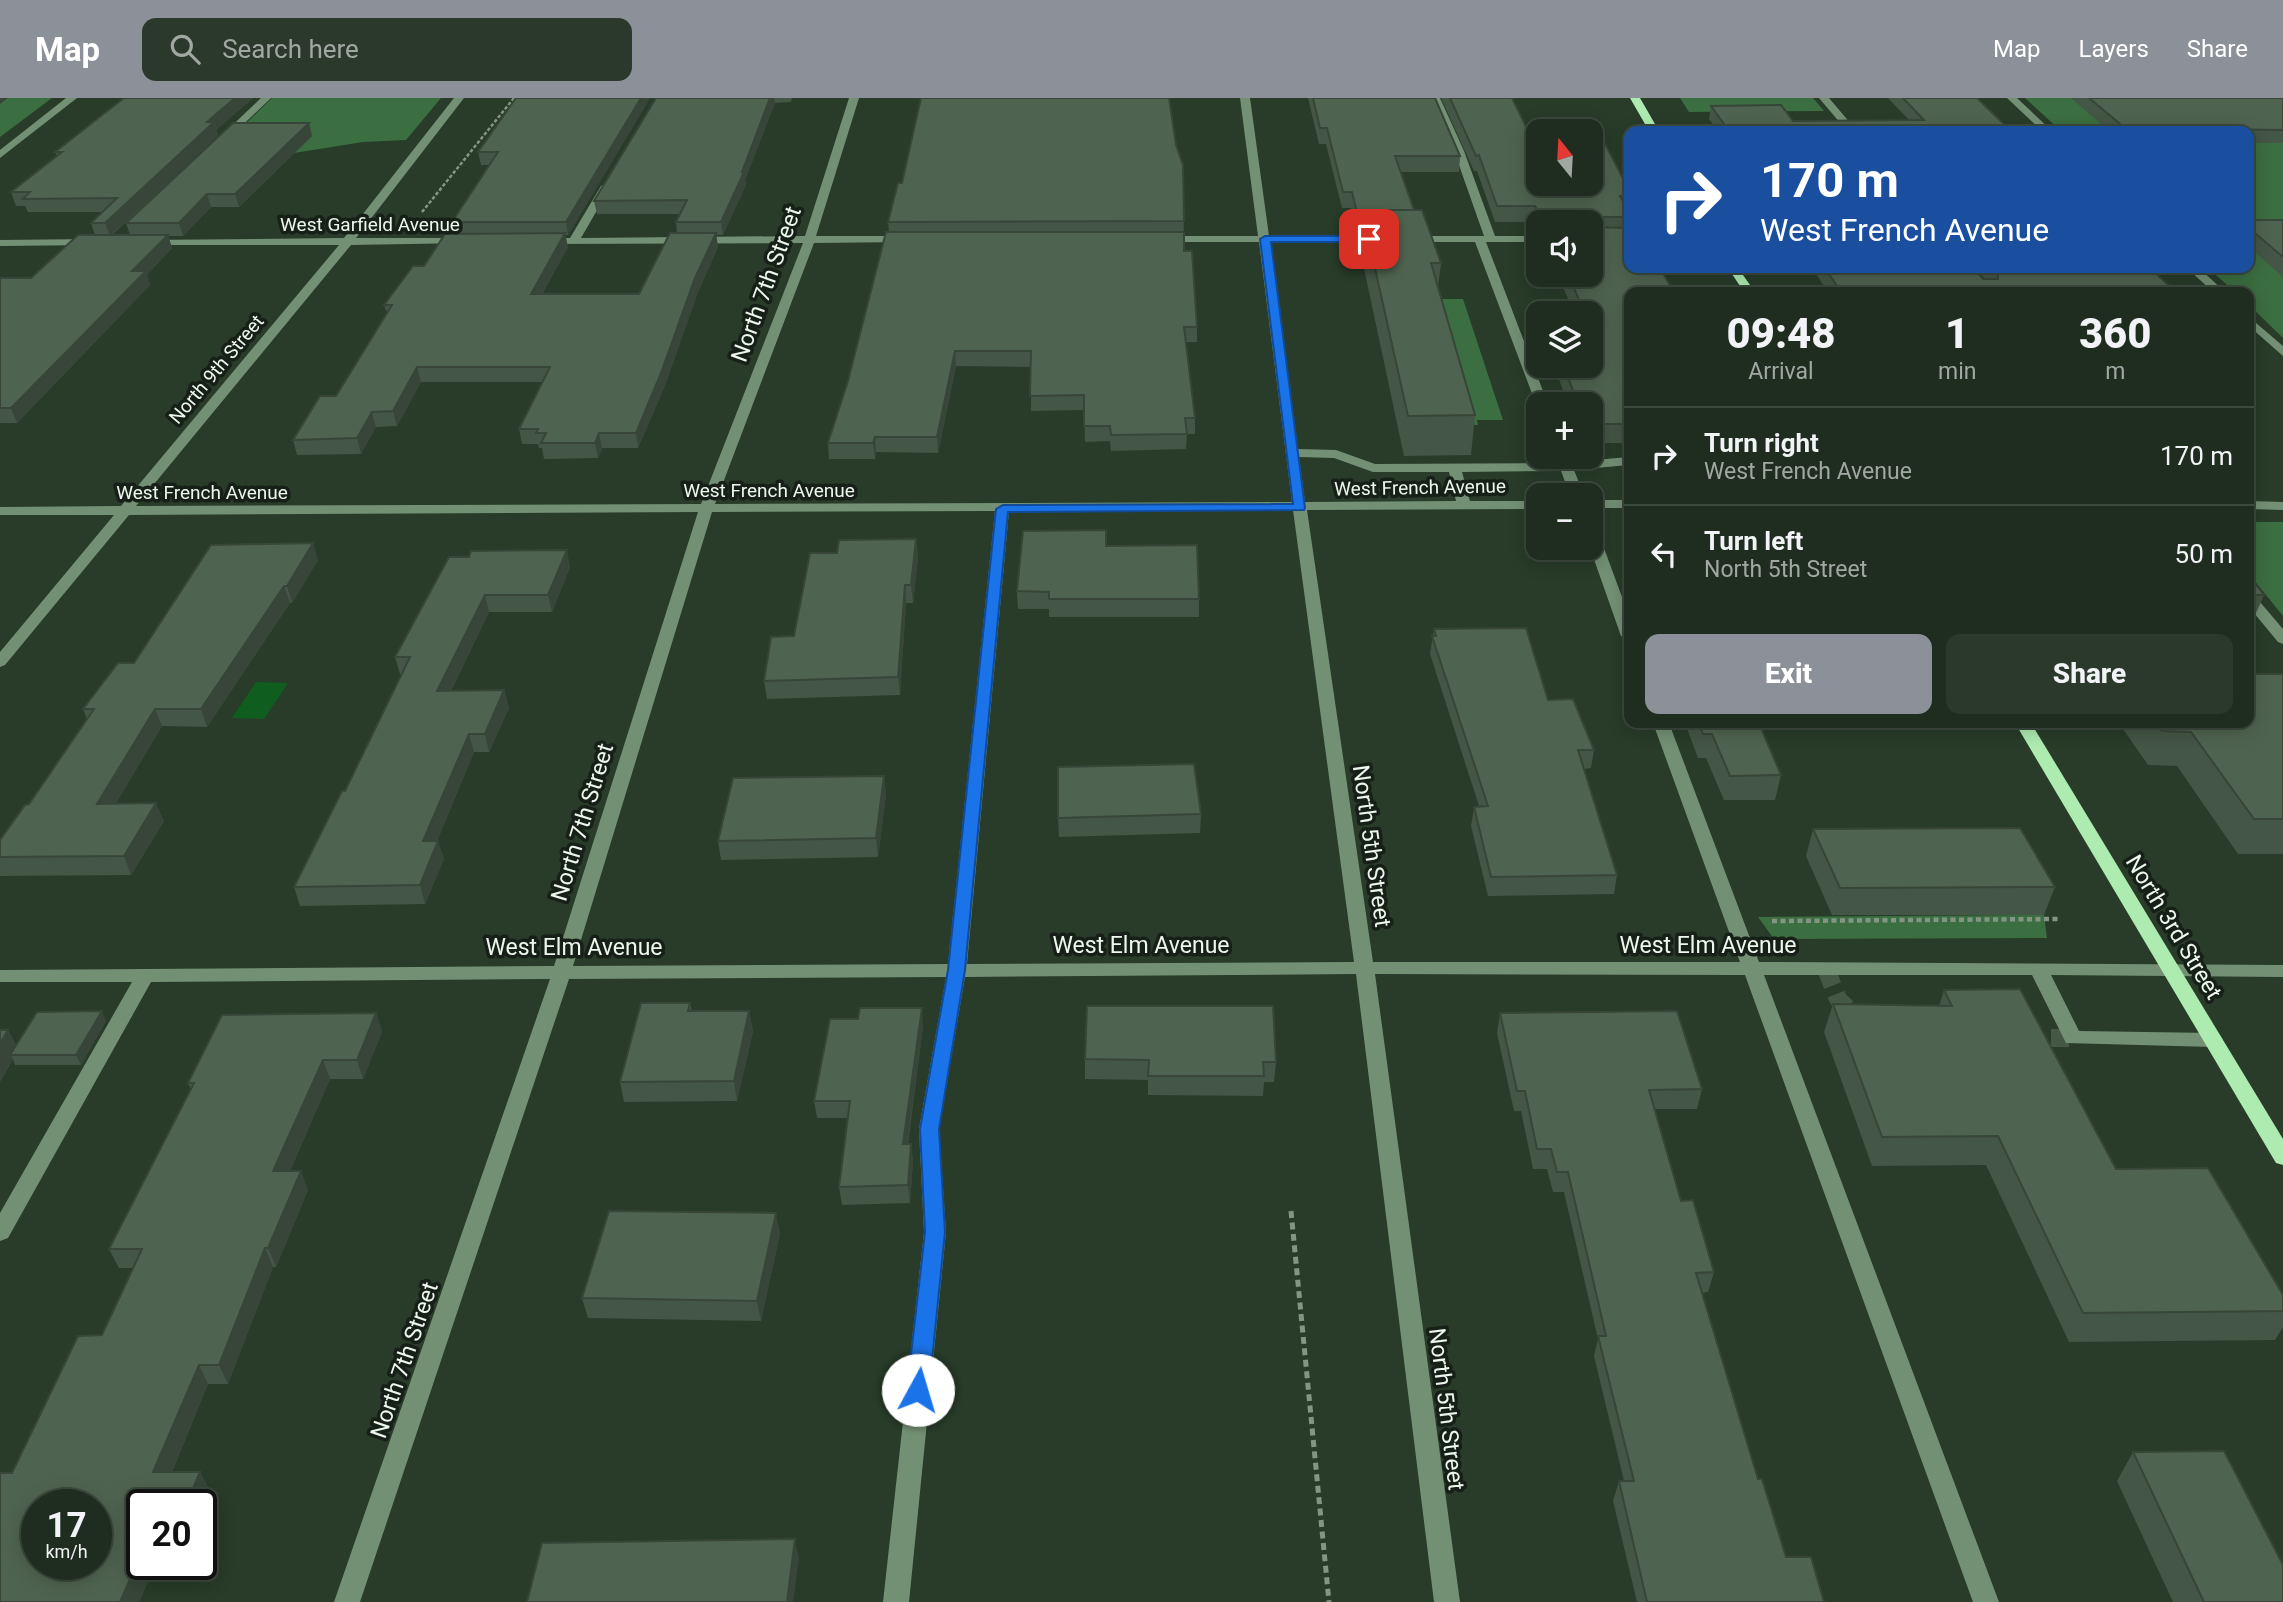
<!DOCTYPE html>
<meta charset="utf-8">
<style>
body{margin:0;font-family:Roboto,sans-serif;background:#2b392c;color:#f1f3f6;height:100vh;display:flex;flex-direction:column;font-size:26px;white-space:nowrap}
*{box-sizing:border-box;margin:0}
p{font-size:23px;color:#a1a8a4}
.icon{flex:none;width:38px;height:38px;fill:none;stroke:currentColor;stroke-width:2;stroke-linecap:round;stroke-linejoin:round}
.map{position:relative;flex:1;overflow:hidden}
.details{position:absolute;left:1624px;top:189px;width:630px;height:441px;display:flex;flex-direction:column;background:#1e2d1f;border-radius:14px;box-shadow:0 4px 18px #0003,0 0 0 2px #3c493d}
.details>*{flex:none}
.hud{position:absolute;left:1624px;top:28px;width:630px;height:147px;border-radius:14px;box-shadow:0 4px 18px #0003,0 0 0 2px #3c493d;background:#1a4fa0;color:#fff;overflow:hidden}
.needle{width:46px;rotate:342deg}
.fabs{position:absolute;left:1526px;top:21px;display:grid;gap:14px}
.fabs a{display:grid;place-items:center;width:77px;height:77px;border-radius:14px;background:#1e2d1f;box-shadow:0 4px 18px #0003,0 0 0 2px #3c493d;font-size:35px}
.speed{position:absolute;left:21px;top:1391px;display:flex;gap:14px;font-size:35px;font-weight:700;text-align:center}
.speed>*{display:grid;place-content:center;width:91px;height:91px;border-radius:50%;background:#1e2d1f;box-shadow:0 4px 18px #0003,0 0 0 2px #3c493d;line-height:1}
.speed small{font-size:18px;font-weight:400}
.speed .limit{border:4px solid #111;border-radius:10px;background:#fff;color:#111}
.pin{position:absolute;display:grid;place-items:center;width:60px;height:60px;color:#fff;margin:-30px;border-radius:14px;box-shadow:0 4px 10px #0006}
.me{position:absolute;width:77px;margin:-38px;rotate:6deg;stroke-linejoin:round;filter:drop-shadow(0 0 5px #0008)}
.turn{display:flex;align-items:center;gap:24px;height:147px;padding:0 21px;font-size:32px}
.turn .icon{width:91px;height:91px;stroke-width:2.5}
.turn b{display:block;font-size:49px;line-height:60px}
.eta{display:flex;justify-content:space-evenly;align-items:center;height:119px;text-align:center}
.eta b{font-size:42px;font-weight:800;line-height:49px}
.cta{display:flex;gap:14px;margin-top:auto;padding:14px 21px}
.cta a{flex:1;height:80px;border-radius:14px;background:#8c9099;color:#fff;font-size:28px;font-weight:800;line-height:80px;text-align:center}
.cta a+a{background:#2b392c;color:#f1f3f6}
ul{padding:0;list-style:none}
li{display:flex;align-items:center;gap:21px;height:98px;padding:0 21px;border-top:2px solid #3c493d}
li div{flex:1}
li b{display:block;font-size:26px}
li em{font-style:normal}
header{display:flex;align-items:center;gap:42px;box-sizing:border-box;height:98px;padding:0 35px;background:#8c9099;color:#fff}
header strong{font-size:33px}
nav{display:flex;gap:38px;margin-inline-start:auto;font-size:24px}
.search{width:490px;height:63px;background:#2b392c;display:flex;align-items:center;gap:18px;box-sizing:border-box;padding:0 24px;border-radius:14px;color:#a1a8a4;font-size:26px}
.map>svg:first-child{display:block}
</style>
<header>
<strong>Map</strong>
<div class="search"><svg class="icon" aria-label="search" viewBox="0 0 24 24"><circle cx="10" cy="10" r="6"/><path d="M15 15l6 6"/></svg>Search here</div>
<nav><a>Map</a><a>Layers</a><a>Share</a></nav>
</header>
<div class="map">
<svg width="2283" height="1504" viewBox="0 0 2283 1504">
<rect width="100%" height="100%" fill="#283c29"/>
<!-- green -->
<g fill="#3b6e40">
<polygon points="0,0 52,0 0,39"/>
<polygon points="272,0 441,0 406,42 363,44 294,55 289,60 209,61"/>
<polygon points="1680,0 1813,0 1824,13 1689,14"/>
<polygon points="2025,0 2283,0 2283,240 2249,207 2249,194 2235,194 2208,170 2249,170 2249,33 2061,33"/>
<polygon points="1427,201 1463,201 1503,322 1477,322 1478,327 1462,327"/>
<polygon points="2249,424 2283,424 2283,518 2249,476"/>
<polygon points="2044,817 2047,840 1774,841 1758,819"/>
</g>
<!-- water -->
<polygon fill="#0f5d1f" points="256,584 288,585 264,621 232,620"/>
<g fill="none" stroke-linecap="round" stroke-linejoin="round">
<!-- minor-tunnel -->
<g stroke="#455846" stroke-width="18" stroke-dasharray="18 9" stroke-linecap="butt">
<polyline points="1826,871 1838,901 1857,920"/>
<polyline points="2024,940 2073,940"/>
</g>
<!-- path-far2 -->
<polyline stroke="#859585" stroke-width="2.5" stroke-dasharray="3.5 2" stroke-linecap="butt" points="422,114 514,0"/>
<!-- path-far1 -->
<polyline stroke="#859585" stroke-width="4.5" stroke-dasharray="5 3.5" stroke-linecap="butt" points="1772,823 2059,821"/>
<!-- path -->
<polyline stroke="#859585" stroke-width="5" stroke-dasharray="7 4.5" stroke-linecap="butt" points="1291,1113 1329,1504"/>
<!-- minor -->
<g fill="#739074" fill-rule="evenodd">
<polygon points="66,0 77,0 0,60 0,52"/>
<polygon points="261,0 271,0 226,43 220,43 220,39"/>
<path d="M454,0H464L356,140H464L468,141V145L351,147L136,408L701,406L803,145L544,146L539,143L544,140H570L601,88L606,85L611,88L581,140L805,138L849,0H859L816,138H908L913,141L908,144L814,145L715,406L1292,404L1259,144H1160L1155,141L1160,138H1258L1240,0H1250L1269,138H1381L1386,141L1381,144H1270L1298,351L1336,352L1375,366L1558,365L1556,359H1568L1571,364L1629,359V367L1574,372L1584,397H1570L1561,373L1462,374L1470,403H1538V411L1307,412L1373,864H1740L1653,625H1669L1759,864L2283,867V879L2051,877L2079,933L2213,935L2220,937L2223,942L2220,947L2213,949L2066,945L2032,877H1764L1999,1504H1973L1745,877L1375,876L1460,1504H1434L1356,876L965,879L939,1031L946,1134L909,1504H883L924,1134L919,1031L946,879L569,881L360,1504H334L550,881L151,884L8,1140L0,1143V1115L132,884H0V872L554,868L698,414L129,417L5,567L0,569V554L114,417H0V409L121,408L339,147H149L145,146V142L344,140ZM1299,359L1334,360L1373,374H1449L1456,403L1305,404ZM1293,412L1354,864L967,866L1009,413ZM995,413L948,866L573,868L712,414Z"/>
<polygon points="1430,0 1440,0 1464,53 1495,138 1538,138 1538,144 1486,144 1548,306 1538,306 1538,309 1536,306 1475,144 1409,144 1404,141 1409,138 1484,138 1454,53"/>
<polygon points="1819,0 1829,0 1857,33 1847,33"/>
<polygon points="2007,0 2017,0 2052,33 2042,33"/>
<polygon points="0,142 93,141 98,144 93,147 0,148"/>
<polygon points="2187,170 2199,170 2225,194 2213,194"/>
<polygon points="2249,219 2283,248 2283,258 2249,228"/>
<rect x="1591" y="402" width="38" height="8"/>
<polygon points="2249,403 2283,404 2283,412 2249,411"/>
<polygon points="1591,430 1598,434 1629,518 1629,542 1621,538 1590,450"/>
<polygon points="2249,496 2254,497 2283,531 2283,546 2278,544 2249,509"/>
</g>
<!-- major -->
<g fill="#aeebb1" fill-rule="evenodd">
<polygon points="1630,0 1640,0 1659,33 1649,33"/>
<polygon points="1728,170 1738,170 1755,194 1744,194"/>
<polygon points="2015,625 2031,625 2283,1041 2283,1067 2276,1065"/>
</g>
</g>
<!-- wall -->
<g fill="#445645">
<polygon points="124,0 253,0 216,32 218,37 112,137 130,137 126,125 309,25 312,38 239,109 211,109 183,138 168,138 172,150 147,177 150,187 17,325 0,325 0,180 31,180 95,137 91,125 102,114 28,114 25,108 16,108 11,94 57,58 55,54"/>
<polygon points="516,0 650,0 568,137 565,137 568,149 542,196 639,196 677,135 676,124 680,116 597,116 594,103 656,0 792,0 791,4 775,5 745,82 746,87 723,137 716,137 718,149 698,194 664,290 638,350 602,350 598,360 544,361 542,350 539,350 538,346 522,346 519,331 542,284 421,284 397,328 376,329 361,356 297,357 293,342 336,298 387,215 384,207 455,136 452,124 489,67 481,67 478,54"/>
<polygon points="1308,0 1435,0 1460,58 1459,74 1401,74 1414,112 1441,165 1438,190 1475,317 1471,357 1404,358 1359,147 1360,135 1357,135 1351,110 1342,110 1326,46 1319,46"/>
<polygon points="1441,0 1512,0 1529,35 1629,92 1629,345 1591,345 1591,306 1568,306 1554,268 1591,268 1591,215 1574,215 1558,177 1591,177 1591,124 1538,124 1538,134 1532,124 1495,124 1477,73 1474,73"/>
<polygon points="1888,0 1977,0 2011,33 1718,33 1709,21 1711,8 1793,23 1909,22"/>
<polygon points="2071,0 2283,0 2283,45 2249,45 2249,33 2109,33"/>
<polygon points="1176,47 1183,67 1184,153 1197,229 1197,244 1186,244 1195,320 1195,336 1187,336 1186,351 1111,353 1110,343 1085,344 1084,312 1031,313 1031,269 956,268 938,355 876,354 875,361 829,361 828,345 848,283 889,134 888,124 902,85"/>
<polygon points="2249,122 2283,122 2283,179 2249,149"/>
<polygon points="1812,170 1974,170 1983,181 1985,181 1975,170 2150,170 2176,194 1828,194"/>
<polygon points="916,441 918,458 913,505 906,505 900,597 767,601 764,583 794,538 837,455"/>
<polygon points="1107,448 1199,501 1199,519 1049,519 1049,511 1018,511 1017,493"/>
<polygon points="469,459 570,469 552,514 489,514 451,593 504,592 509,610 489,654 474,654 437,743 444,761 425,806 300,808 294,789 345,693 402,576 400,576 395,559"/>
<polygon points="318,462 292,505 290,505 207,629 162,628 116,705 164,723 131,777 0,778 0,742 29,706 87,621 83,611 134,565"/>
<polygon points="2249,478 2264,497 2253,522 2249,522"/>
<polygon points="1434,531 1548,602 1594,652 1591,670 1584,671 1617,777 1614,796 1488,798 1471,728 1474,709 1479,708 1430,556"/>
<polygon points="2283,576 2283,756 2238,756 2177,668 2148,667 2119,625 2249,625"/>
<polygon points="1685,625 1759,625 1781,677 1775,702 1724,702 1706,660 1698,660"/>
<polygon points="884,678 886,696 878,759 721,762 718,743"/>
<polygon points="1201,716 1200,735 1059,739 1058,720"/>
<polygon points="1813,731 2055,789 2044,817 1832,817 1806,758"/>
<polygon points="1944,892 2116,1071 2283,1197 2283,1229 2275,1242 2069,1244 1986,1067 1872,1068 1824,934 1833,906 1939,908"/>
<polygon points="690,905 692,913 749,913 753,933 737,1003 624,1004 620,984"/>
<polygon points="376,915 382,934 363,981 330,981 290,1073 308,1092 276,1169 273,1169 228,1286 208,1286 172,1374 200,1374 210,1393 201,1413 201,1407 142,1407 142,1466 156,1466 139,1504 0,1504 12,1375 102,1237 133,1170 119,1170 109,1151 191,991 188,985"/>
<polygon points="1500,915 1702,991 1697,1011 1654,1011 1681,1103 1714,1174 1708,1194 1702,1195 1758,1381 1786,1459 1824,1504 1637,1504 1613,1403 1619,1383 1624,1383 1594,1258 1598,1241 1564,1094 1553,1094 1547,1071 1533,1071 1521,1013 1514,1013 1497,935"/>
<polygon points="106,923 81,967 15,967 13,961 0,984 8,932 16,947"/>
<polygon points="923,928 908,1046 911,1046 913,1063 910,1105 842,1107 839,1089 848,1020 817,1020 814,1003"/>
<polygon points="1085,961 1276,964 1274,984 1264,984 1263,998 1148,997 1148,982 1085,981"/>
<polygon points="780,1135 761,1223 588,1220 582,1200"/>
<polygon points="2133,1354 2283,1504 2173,1504 2117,1383"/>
</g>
<!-- shaded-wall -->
<g fill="#374638">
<polygon points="0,0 8,0 0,6"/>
<polygon points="235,0 253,0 216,32 218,37 110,138 105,125 207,24"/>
<polygon points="641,0 650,0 568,137 566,124"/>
<polygon points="770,0 774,0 775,5 745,82 746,87 723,137 721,124"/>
<polygon points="309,25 312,38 239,109 235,96"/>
<polygon points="207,96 211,109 183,138 179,125"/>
<polygon points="565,135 568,149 534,210 531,196"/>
<polygon points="716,135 718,149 698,194 664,290 638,350 636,335 695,180"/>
<polygon points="168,137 172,150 147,177 150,187 17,325 11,310 132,173"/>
<polygon points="955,253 956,268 938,355 937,339"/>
<polygon points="417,269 421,284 397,328 393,313"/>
<polygon points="372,314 376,329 361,356 357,340"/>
<polygon points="599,335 602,350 598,360 595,345"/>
<polygon points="875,339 876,354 875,361 873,345"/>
<polygon points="916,441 918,458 913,505 911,487"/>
<polygon points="313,445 318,462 292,505 287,488"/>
<polygon points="567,452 570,469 552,514 548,497"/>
<polygon points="905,487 906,505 900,597 898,579"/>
<polygon points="284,488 290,505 207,629 201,611"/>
<polygon points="485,497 489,514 442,611 437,593"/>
<polygon points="504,592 509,610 489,654 485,636"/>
<polygon points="155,611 162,628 105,724 97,706"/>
<polygon points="469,636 474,654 429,761 423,743"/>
<polygon points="884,678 886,696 878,759 876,740"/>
<polygon points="156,705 164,723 131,777 124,758"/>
<polygon points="438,743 444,761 425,806 420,787"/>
<polygon points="922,910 923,928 905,1063 903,1046"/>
<polygon points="102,913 106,923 81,967 76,957"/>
<polygon points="749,913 753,933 737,1003 734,983"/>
<polygon points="376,915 382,934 363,981 357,962"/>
<polygon points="8,932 18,952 10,957 13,961 0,984 0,946"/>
<polygon points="323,962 330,981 281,1093 273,1073"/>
<polygon points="911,1046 913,1063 910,1105 908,1087"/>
<polygon points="301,1073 308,1092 276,1169 268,1150"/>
<polygon points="776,1115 780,1135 761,1223 757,1203"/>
<polygon points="265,1150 273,1169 228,1286 219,1267"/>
<polygon points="199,1267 208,1286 164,1393 153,1374"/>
<polygon points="200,1374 210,1393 201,1413 201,1407 186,1407"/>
<polygon points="795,1441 799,1461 793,1504 787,1504"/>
<polygon points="142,1454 142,1466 156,1466 139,1504 120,1504"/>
</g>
<!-- building -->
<g fill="#4f6450" stroke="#374638" stroke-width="2" fill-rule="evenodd">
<polygon points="124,0 235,0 207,24 214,24 105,125 91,125 117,100 23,101 30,94 11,94 62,54 55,54"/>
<polygon points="516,0 641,0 566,124 452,124 498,54 478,54"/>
<polygon points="656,0 770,0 742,74 744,74 721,124 676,124 687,102 594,103"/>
<polygon points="921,0 1169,0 1176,47 1183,67 1184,123 888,124 898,85 902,85"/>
<polygon points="1313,0 1435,0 1460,58 1395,58 1414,112 1362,112 1361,119 1358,119 1352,94 1343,94 1327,30 1320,30"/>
<polygon points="1450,0 1512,0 1529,35 1538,34 1538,86 1591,86 1591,34 1599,34 1629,92 1629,98 1620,98 1629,114 1629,119 1593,119 1591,121 1592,129 1629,130 1629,170 1660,170 1674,194 1629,194 1629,326 1591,326 1591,306 1578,306 1564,268 1591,268 1591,247 1599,247 1591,229 1591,215 1585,215 1568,177 1591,177 1591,124 1544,124 1535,108 1497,108 1479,57 1476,58"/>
<polygon points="1903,0 1977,0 2011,33 1729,33 1711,8 1781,7 1793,23 1924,22"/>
<polygon points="2089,0 2283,0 2283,32 2125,30"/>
<polygon points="233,25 309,25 235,96 207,96 179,125 126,125"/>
<polygon points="1362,112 1422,112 1441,165 1431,165 1475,317 1408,318"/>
<polygon points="2249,122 2283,122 2283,159 2249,130"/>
<polygon points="886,134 1184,134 1184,153 1192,153 1197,229 1184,229 1195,320 1185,320 1187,336 1111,337 1110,328 1084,328 1084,297 1030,298 1031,253 955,253 937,339 875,339 873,345 828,345 848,283"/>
<polygon points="565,135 531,196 639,196 670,135 716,135 695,180 661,275 636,335 599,335 595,345 541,345 546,335 536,335 538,331 519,331 550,269 417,269 393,313 372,314 357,340 293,342 320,298 336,298 392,207 384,207 413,168 424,168 445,136"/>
<polygon points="78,137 168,137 132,173 146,173 11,310 0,310 0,180 31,180"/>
<polygon points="1825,170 1974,170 1983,181 1998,181 1998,178 1991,170 2150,170 2176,194 1841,194"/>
<polygon points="1106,432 1106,448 1197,447 1199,501 1049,501 1049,494 1017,493 1023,433"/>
<polygon points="916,441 911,487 905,487 898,579 764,583 771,539 794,538 810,455 837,455 839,442"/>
<polygon points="313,445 287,488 284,488 201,611 155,611 97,706 156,705 124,758 0,759 0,742 25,707 29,706 94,611 83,611 118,565 134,565 211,447"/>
<polygon points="567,452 548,497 485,497 437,593 504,592 485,636 469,636 423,743 438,743 420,787 294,789 342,693 345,693 410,559 395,559 449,459 469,459 471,453"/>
<polygon points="2249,478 2264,497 2249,497"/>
<polygon points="1526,530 1548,602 1573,601 1594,652 1578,652 1617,777 1491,779 1474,709 1488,708 1432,538 1436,538 1434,531"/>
<polygon points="2249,576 2283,576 2283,721 2254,721 2191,634 2162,633 2156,625 2249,625"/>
<polygon points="1699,625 1759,625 1781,677 1730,678 1712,636 1703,636"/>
<polygon points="1194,666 1201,716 1058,720 1058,669"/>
<polygon points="884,678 876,740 718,743 733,680"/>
<polygon points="2020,730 2055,789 1840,790 1813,731"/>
<polygon points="2020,891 2116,1071 2208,1070 2283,1197 2283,1213 2083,1215 1998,1038 1882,1039 1833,906 1952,908 1944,892"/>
<polygon points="641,905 690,905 688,913 749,913 734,983 620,984"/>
<polygon points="1087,908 1273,908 1276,964 1263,964 1264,978 1148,978 1149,962 1085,961"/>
<polygon points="860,910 922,910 903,1046 911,1046 908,1087 839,1089 850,1003 814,1003 830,921 858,921"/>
<polygon points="102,913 76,957 10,957 37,914"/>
<polygon points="1677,913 1702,991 1649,992 1681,1103 1693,1102 1714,1174 1696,1175 1758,1381 1762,1381 1786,1459 1811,1459 1824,1504 1647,1504 1619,1383 1634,1383 1598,1238 1606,1238 1568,1074 1557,1074 1551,1051 1537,1051 1525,993 1517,993 1500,915"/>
<path d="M376,915L357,962H323L273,1073H301L268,1150H265L219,1267H199L153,1374H200L186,1407H142V1454L120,1504H0V1375H12L78,1238L102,1237L142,1151H109L194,985H188L222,917ZM37,1407H96V1466H37Z"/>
<polygon points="0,932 8,932 0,946"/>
<polygon points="609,1113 776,1115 757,1203 582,1200"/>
<polygon points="2224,1353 2283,1467 2283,1504 2204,1504 2133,1354"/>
<polygon points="795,1441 787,1504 527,1504 542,1445"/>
</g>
<!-- route -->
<polygon fill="#1a73e8" stroke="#114b97" stroke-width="2" points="1265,138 1369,138 1374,141 1369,144 1271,144 1305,410 1304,412 1008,414 965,872 939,1031 945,1134 929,1292 926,1299 918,1301 910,1299 907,1292 925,1134 920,1031 948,872 996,411 1003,407 1293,406 1260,141"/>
<g text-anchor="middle" stroke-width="7" stroke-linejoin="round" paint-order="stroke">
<!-- far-street labels -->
<g font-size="19" fill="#ecf8ec" stroke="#172018">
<text x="370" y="133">West Garfield Avenue</text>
<text transform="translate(216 271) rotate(-50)" y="7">North 9th Street</text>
<text transform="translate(1420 389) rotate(-1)" y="7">West French Avenue</text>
<text x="769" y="399">West French Avenue</text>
<text x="202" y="401">West French Avenue</text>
</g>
<!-- street labels -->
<g font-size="23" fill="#ecf8ec" stroke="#172018">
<text transform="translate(766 186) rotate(-70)" y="8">North 7th Street</text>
<text transform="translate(582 724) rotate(-73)" y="8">North 7th Street</text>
<text transform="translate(1372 748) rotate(82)" y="8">North 5th Street</text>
<text transform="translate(2174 829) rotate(59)" y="8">North 3rd Street</text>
<text x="1141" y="855">West Elm Avenue</text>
<text x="1708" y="855">West Elm Avenue</text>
<text x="574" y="857">West Elm Avenue</text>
<text transform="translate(404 1262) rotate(-71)" y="8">North 7th Street</text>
<text transform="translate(1447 1311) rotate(83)" y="8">North 5th Street</text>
</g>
</g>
</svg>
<div class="fabs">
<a><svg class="needle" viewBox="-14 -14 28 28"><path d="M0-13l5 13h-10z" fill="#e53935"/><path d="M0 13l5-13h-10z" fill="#a1a8a4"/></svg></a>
<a><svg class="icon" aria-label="sound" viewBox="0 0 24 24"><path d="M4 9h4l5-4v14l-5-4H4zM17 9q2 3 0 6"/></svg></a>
<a><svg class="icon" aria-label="layers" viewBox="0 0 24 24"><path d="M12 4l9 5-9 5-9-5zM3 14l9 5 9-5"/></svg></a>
<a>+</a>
<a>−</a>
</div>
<div class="speed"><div>17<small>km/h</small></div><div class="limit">20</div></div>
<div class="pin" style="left:1369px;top:141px;background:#d93025"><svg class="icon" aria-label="arrive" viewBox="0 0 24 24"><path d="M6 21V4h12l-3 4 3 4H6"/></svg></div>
<svg class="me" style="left:918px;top:1292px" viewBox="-20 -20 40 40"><circle r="19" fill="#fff"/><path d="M0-13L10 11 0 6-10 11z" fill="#1a73e8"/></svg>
<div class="hud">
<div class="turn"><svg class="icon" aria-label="right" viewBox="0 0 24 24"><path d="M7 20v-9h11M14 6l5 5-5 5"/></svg><div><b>170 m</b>West French Avenue</div></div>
</div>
<section class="details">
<div class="eta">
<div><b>09:48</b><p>Arrival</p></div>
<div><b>1</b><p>min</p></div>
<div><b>360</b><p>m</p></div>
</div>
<ul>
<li><svg class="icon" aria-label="right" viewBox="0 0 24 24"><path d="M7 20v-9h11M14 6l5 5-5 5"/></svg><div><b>Turn right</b><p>West French Avenue</p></div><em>170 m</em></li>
<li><svg class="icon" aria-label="left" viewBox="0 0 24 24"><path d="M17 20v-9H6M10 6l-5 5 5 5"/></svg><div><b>Turn left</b><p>North 5th Street</p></div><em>50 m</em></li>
</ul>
<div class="cta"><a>Exit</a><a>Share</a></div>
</section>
</div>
